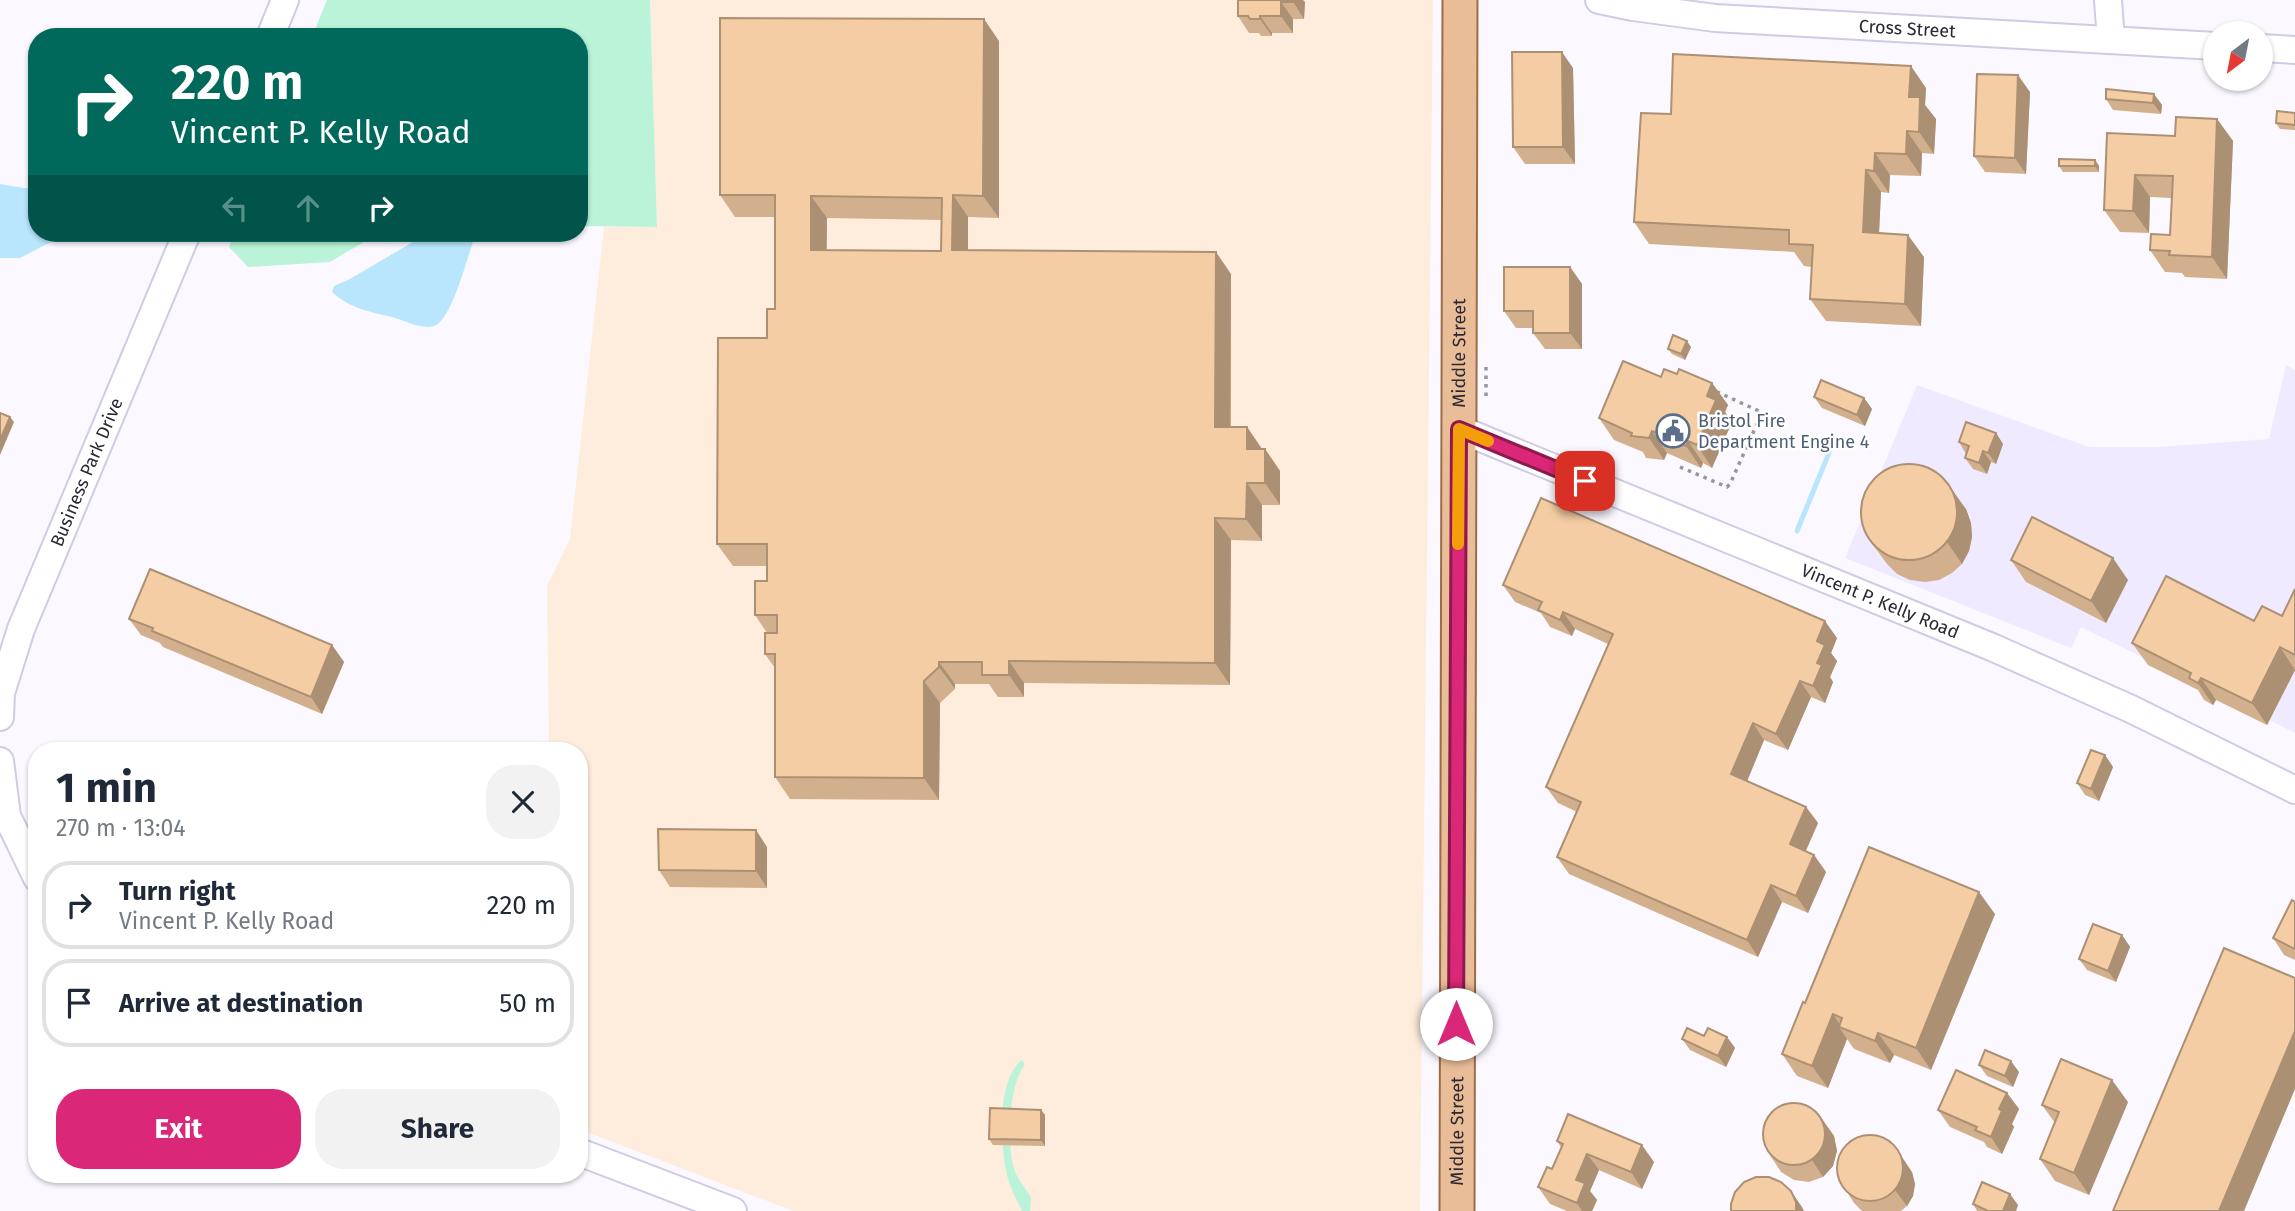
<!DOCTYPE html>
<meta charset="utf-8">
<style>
body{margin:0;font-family:"Fira Sans",sans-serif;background:#f2f2f3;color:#1f2937;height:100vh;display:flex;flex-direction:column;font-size:26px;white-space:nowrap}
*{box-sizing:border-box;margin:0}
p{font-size:23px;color:#747a83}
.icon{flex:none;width:38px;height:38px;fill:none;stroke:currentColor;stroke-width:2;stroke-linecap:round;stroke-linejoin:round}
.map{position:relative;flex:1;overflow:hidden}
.side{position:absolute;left:28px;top:742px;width:560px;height:441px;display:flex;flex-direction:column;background:#fff;border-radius:28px;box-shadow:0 2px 5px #0004}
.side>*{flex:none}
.top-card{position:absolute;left:28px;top:28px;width:560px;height:214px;border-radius:28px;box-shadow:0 2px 5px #0004;background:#00695c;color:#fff;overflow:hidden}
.needle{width:46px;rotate:212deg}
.fabs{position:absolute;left:2203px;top:21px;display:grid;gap:14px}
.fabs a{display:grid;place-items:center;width:70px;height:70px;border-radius:50%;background:#fff;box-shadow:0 2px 5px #0004;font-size:35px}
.pin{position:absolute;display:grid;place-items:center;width:60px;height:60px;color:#fff;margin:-30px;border-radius:14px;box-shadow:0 4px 10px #0006}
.me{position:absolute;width:77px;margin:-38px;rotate:0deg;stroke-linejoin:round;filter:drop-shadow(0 0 5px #0008)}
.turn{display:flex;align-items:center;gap:24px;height:147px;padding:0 28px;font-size:32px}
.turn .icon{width:91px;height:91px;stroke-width:2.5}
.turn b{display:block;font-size:49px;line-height:60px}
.lanes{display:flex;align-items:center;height:66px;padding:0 28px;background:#0003;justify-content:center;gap:35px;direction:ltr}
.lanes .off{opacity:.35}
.round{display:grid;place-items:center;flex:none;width:74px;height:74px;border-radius:28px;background:#f2f2f3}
.overview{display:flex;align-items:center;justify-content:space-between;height:119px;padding:0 28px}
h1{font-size:42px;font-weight:700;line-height:52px}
.button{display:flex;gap:14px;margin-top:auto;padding:14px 28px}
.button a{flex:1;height:80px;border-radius:28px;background:#db2777;color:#fff;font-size:28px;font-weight:700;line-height:80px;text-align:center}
.button a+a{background:#f2f2f3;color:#1f2937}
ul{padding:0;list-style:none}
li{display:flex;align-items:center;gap:21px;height:88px;margin:0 14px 10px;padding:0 14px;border:4px solid #e0e1e3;border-radius:28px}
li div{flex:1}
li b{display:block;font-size:26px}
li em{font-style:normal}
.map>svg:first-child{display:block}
</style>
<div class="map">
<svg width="2295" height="1211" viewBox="0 0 2295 1211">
<rect width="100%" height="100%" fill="#fbf9ff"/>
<!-- commercial -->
<polygon fill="#feeddc" points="650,0 1433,0 1420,1211 793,1211 579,1129 579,751 549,751 547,586 570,539 604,227 657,227"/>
<!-- built -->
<polygon fill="#efeaff" points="2286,365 2295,370 2295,733 2081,627 2071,648 1845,558 1917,385 2089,447 2160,447 2269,439"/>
<!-- green -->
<g fill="#baf3d7">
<polygon points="327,0 650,0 657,227 579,226 579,37 312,37"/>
<polygon points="235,233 379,233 330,262 248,267 229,247"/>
<path d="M1022,1060L1025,1064C1009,1085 1006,1143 1014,1168C1017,1179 1025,1188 1031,1197L1030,1211H1022C1016,1198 1008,1184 1006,1170C1000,1141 997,1079 1022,1060Z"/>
</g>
<!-- water -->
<g fill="#b9e6fd">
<polygon points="0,184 37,190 37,233 108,233 77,242 51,242 20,258 0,258"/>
<path d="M428,233H476C469,251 452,321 434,326C421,330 404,320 392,317C370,312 349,308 332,292L334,286L350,279Z"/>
</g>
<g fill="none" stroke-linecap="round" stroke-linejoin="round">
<!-- stream -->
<polyline stroke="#b9e6fd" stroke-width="5" points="1797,531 1833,443"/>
<defs>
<g id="minor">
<path id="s1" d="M1599,0L1633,7L1715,18L2216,46"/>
<polyline points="2108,0 2111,40"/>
<polyline points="270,37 285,0"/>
<polyline points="2261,48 2295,50"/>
<path id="s2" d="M1459,429L1994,648L2131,709L2295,790"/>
<path id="s3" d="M0,717L1,693L21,629L187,233"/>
<polyline points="0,761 7,816 37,878"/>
<polyline points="579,1152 733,1211"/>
</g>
<g id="major">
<path id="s4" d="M1457,1211L1460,0"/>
</g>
</defs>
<!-- minor casing -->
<use href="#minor" stroke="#d1cae5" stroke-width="30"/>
<!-- major casing -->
<use href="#major" stroke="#9c6c47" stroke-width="37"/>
<!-- path -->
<g stroke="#97959d" stroke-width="3.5" stroke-dasharray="3.5 5" stroke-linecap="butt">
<polyline points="1486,396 1486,365"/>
<polyline points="1680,467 1727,487 1730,484 1761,415 1759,411 1715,391"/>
</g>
<!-- minor -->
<use href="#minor" stroke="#fff" stroke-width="26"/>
<!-- major -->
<use href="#major" stroke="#e9bd98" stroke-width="33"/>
</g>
<!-- wall -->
<g fill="#d3b08d" fill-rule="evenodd">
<polygon points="1238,0 1305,2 1304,19 1293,19 1293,33 1272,33 1272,36 1261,36 1259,33 1249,33 1238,16"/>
<path d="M999,41V218L968,217V250L1231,274V427H1247L1262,449H1265L1280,471V505H1262V541L1231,540L1230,685L1024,683V697H998L989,684H955V689L940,703L939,800L790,799L775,777V668L765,654L767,633L755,615L767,581V566H733L717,544L767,338L775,309V217H735L720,195ZM827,218L942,220L941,251L827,250Z"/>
<polygon points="1573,68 1575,164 1525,164 1513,147"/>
<polygon points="1926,88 1925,105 1936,119 1934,154 1922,153 1921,176 1890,175 1889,193 1881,192 1879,233 1924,257 1921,326 1826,321 1810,299 1812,267 1804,266 1794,252 1649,244 1634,222 1671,114"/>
<polygon points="2030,92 2026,174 1985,172 1974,156"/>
<polygon points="2154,94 2162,105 2161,114 2113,110 2106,99"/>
<polygon points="2295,113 2295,130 2280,129 2276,123"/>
<polygon points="2217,119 2233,141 2227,279 2185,277 2182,273 2165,272 2150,250 2170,235 2172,198 2150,197 2149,233 2120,232 2104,210 2107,133 2175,136"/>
<polygon points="2095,160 2099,166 2099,172 2063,172 2059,166"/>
<polygon points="1570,267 1582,284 1582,349 1545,349 1533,333 1533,328 1516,328 1504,311"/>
<polygon points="1691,347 1685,360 1672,354 1668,349"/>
<polygon points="1677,374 1712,383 1728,405 1725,412 1732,422 1712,468 1703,463 1701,468 1667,453 1664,460 1646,458 1643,452 1614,440 1599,418 1661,377"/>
<polygon points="1814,397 1864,398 1872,409 1865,426 1822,408"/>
<polygon points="1996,433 2003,444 1996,464 1991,462 1987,474 1973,469 1965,458 1966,454 1959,442"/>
<polygon points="1966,509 1971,523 1972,537 1969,551 1962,564 1952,573 1939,580 1925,582 1910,580 1897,574 1887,564 1871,542"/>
<polygon points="2011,560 2128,580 2106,623 2026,582"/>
<polygon points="1503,585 1837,638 1831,653 1837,661 1830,677 1833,682 1825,703 1811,697 1788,750 1764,740 1747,781 1806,807 1818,823 1806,851 1814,855 1826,872 1808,913 1782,902 1758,957 1569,874 1557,857 1577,812 1558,803 1546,787 1608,644 1575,629 1572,636 1550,627 1541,613 1515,602"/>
<polygon points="2295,589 2295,670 2267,725 2216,700 2213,705 2204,700 2198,690 2148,665 2132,643 2282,616"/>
<polygon points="129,619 332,645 344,662 322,714 163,647 160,643 141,635"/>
<polygon points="2105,755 2113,767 2099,801 2085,795 2077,783"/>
<polygon points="767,847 767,888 670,887 659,870"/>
<polygon points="2295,902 2295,960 2284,955 2273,938"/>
<polygon points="1995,914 1931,1070 1894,1055 1890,1063 1854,1049 1847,1039 1828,1088 1797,1076 1782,1054 1805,1003"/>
<polygon points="2122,935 2130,947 2116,982 2087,970 2079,959"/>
<polygon points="1704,1036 1727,1037 1735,1048 1726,1067 1690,1050 1682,1039"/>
<polygon points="1979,1065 2019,1072 2013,1087 1987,1076"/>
<polygon points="2007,1093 2019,1109 2012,1124 2014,1127 2002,1154 1987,1147 1984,1142 1950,1127 1938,1110"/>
<polygon points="2128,1102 2089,1195 2055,1181 2040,1159 2055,1123 2042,1105"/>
<polygon points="1041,1110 1045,1115 1045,1146 993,1145 989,1139"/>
<polygon points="1822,1119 1834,1136 1837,1151 1833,1166 1823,1177 1809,1182 1794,1180 1781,1172 1770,1155"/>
<polygon points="1557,1141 1654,1162 1642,1189 1599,1170 1590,1191 1597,1200 1592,1211 1567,1211 1550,1204 1538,1187 1552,1169 1561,1147"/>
<polygon points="1912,1172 1915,1184 1913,1196 1907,1206 1901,1211 1862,1211 1854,1203 1843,1186"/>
<polygon points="1973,1204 2018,1205 2016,1211 1977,1211"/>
</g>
<!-- shaded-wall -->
<g fill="#ac9073">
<polygon points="1292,0 1303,0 1305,2 1304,19"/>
<polygon points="1281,2 1293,19 1293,33 1281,16"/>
<polygon points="1260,16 1272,33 1272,36 1260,19"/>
<polygon points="984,19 999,41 999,218 983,196"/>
<polygon points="1562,52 1573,68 1575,164 1563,147"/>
<polygon points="1911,66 1926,88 1925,105 1936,119 1934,154 1919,132 1909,97"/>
<polygon points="2018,75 2030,92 2026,174 2015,158"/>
<polygon points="2154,94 2162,105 2161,114 2153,103"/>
<polygon points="2217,119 2233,141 2227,279 2212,257"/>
<polygon points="1907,131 1922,153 1921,176 1906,154"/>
<polygon points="1875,153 1890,175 1889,193 1874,171"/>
<polygon points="2095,160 2099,166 2099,172 2095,166"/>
<polygon points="1866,170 1881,192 1878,254 1863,232"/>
<polygon points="2135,175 2150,197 2149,233 2133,211"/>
<polygon points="953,195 968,217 968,272 952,250"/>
<polygon points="811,196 827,218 826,272 811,250"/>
<polygon points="1908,235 1924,257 1921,326 1905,304"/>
<polygon points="1216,252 1231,274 1230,449 1215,427"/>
<polygon points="1570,267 1582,284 1582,349 1570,333"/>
<polygon points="1687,341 1691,347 1685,360 1681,354"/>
<polygon points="1712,383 1728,405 1725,412 1732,422 1712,468 1697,445 1707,396"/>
<polygon points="1864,398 1872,409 1865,426 1857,415"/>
<polygon points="10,417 14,422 0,455 0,440"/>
<polygon points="1247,427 1262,449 1247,449"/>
<polygon points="1652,431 1667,453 1664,460 1649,438"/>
<polygon points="1996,433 2003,444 1996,464 1988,453"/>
<polygon points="1688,441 1703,463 1701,468 1686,446"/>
<polygon points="1265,449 1280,471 1280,505 1265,483"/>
<polygon points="1983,451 1991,462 1987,474 1979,463"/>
<polygon points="1247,483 1262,505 1262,541 1246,519"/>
<polygon points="1950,487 1966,509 1971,523 1972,537 1969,551 1962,564 1947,542"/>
<polygon points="1215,518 1231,540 1230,685 1215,663"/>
<polygon points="2113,558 2128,580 2106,623 2091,601"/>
<polygon points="1563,612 1575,629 1572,636 1560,620"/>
<polygon points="1825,621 1837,638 1831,653 1837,661 1830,677 1833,682 1825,703 1813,686 1817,663 1817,641"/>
<polygon points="332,645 344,662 322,714 311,697"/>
<polygon points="2280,647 2295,670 2267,725 2252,703"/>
<polygon points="1009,661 1024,683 1024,697 1009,675"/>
<polygon points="939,662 955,684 955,689 939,667"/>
<polygon points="2201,678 2216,700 2213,705 2198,683"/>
<polygon points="924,681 940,703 939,800 924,778"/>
<polygon points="1800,681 1811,697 1788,750 1776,734"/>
<polygon points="1753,723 1764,740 1743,791 1731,774"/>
<polygon points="2105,755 2113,767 2099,801 2091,789"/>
<polygon points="1806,807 1818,823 1801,861 1790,844"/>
<polygon points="756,830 767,847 767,888 756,871"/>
<polygon points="1814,855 1826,872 1808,913 1796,896"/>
<polygon points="1771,885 1782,902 1758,957 1747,940"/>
<polygon points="1979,892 1995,914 1931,1070 1916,1048"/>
<polygon points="2122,935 2130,947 2116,982 2108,971"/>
<polygon points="1833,1014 1843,1029 1839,1027 1847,1039 1828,1088 1812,1066"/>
<polygon points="2295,1031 2295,1089 2244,1211 2219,1211"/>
<polygon points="1878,1033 1894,1055 1890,1063 1875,1041"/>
<polygon points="1727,1037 1735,1048 1726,1067 1718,1056"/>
<polygon points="2011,1061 2019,1072 2013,1087 2005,1076"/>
<polygon points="2112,1080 2128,1102 2089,1195 2074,1173"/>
<polygon points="2007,1093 2019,1109 2012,1124 2014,1127 2002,1154 1991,1137 1999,1109"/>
<polygon points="1041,1110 1045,1115 1045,1146 1041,1140"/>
<polygon points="1822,1119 1834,1136 1837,1151 1833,1166 1823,1177 1812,1160"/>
<polygon points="1642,1145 1654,1162 1642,1189 1631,1172"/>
<polygon points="1894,1145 1912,1172 1915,1184 1913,1196 1907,1206 1895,1190"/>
<polygon points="1587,1154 1599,1170 1590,1191 1597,1200 1592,1211 1582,1211 1577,1203 1576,1180"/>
<polygon points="1791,1191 1802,1207 1804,1211 1796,1211"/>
<polygon points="2010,1194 2018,1205 2016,1211 2003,1211"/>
</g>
<!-- building -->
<g fill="#f5cda4" stroke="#ac9073" stroke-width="2" fill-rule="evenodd">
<polygon points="1238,0 1293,0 1293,2 1281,2 1281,16 1260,16 1260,19 1250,19 1248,16 1238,16"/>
<path d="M720,18L984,19L983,196L953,195L952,250L1216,252L1215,427H1247V449H1265V483H1247L1246,519L1215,518V663L1009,661V675H982V662H939V667L924,681V778L775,777V654H765V633H777V615H755V581H767V544H717L718,338H767V309H775V195H720ZM811,196L942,198L941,251L811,250Z"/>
<polygon points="1512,52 1562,52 1563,147 1513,147"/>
<polygon points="1673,54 1911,66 1909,97 1920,97 1919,132 1907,131 1906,154 1875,153 1874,171 1866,170 1863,232 1908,235 1905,304 1810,299 1813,245 1789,244 1789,230 1634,222 1641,113 1671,114"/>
<polygon points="1977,74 2018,75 2015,158 1974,156"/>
<polygon points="2106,89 2154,94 2153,103 2106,99"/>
<polygon points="2277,111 2295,113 2295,125 2276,123"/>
<polygon points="2176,117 2217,119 2212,257 2169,255 2170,251 2150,250 2151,234 2170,235 2173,176 2135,175 2133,211 2104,210 2107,133 2175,136"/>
<polygon points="2059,159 2095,160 2095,166 2059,166"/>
<polygon points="1504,267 1570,267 1570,333 1533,333 1533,311 1504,311"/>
<polygon points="1673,335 1687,341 1681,354 1668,349"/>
<polygon points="1623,361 1661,377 1664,369 1677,374 1679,369 1712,383 1707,396 1716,400 1697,445 1688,441 1686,446 1652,431 1649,438 1631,436 1632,433 1599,418"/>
<polygon points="1821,380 1864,398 1857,415 1814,397"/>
<polygon points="0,413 10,417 0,440"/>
<polygon points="1966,422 1996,433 1988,453 1983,451 1979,463 1965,458 1969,446 1959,442"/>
<circle cx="1909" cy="512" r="48"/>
<polygon points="1541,498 1825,621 1817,641 1825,645 1817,663 1822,665 1813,686 1800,681 1776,734 1753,723 1731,774 1806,807 1790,844 1814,855 1796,896 1771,885 1747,940 1557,857 1581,802 1546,787 1613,634 1563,612 1560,620 1538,610 1542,602 1503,585"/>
<polygon points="2032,517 2113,558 2091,601 2011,560"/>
<polygon points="150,569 332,645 311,697 152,631 153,628 129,619"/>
<polygon points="2166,576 2254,621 2262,606 2282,616 2295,589 2295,655 2280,647 2252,703 2201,678 2198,683 2189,678 2191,673 2132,643"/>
<polygon points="2091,750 2105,755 2091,789 2077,783"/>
<polygon points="658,829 756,830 756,871 659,870"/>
<polygon points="1869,847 1979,892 1916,1048 1878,1033 1875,1041 1839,1027 1842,1018 1833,1014 1812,1066 1782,1054 1803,1002 1805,1003"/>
<polygon points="2292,900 2295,902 2295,949 2273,938"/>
<polygon points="2093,924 2122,935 2108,971 2079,959"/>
<polygon points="2224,948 2295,978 2295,1031 2219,1211 2113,1211"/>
<polygon points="1687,1028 1704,1036 1708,1028 1727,1037 1718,1056 1682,1039"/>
<polygon points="1985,1050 2011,1061 2005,1076 1979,1065"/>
<polygon points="2061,1059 2112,1080 2074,1173 2040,1159 2059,1112 2042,1105"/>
<polygon points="1956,1070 2007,1093 1999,1109 2002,1111 1991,1137 1975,1130 1977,1127 1938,1110"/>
<circle cx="1794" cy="1134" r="31"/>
<polygon points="990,1108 1041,1110 1041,1140 989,1139"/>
<polygon points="1568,1114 1642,1145 1631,1172 1587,1154 1576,1180 1585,1183 1577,1203 1538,1187 1547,1167 1552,1169 1563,1144 1557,1141"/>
<circle cx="1870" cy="1168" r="33"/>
<polygon points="1756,1177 1769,1177 1781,1182 1791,1191 1796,1202 1796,1211 1731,1211 1731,1204 1735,1192 1744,1182"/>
<polygon points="1982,1182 2010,1194 2003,1211 1988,1211 1973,1204"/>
</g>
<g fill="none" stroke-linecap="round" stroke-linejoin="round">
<defs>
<polyline id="route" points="1456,1024 1459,429 1585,481"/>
</defs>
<!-- route casing -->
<use href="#route" stroke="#8e194d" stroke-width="18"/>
<!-- route -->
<use href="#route" stroke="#db2777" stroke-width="12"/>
<!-- slow -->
<polyline stroke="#f59e0b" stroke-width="12" points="1458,544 1459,429 1488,441"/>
</g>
<!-- icons -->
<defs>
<symbol id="civic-ring" viewBox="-11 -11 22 22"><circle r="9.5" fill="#fff" stroke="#5c6f8a" stroke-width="1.5"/><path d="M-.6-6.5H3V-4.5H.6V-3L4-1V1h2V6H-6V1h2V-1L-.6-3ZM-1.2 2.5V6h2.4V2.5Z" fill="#5c6f8a"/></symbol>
</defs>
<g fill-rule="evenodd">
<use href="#civic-ring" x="1654" y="412" width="38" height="38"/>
</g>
<g text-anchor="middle" stroke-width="5" stroke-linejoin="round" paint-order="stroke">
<!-- street labels -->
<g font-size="18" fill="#2a2832" stroke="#fff">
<text dy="6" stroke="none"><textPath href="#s1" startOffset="310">Cross Street</textPath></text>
<text dy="6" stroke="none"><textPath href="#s4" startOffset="858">Middle Street</textPath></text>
<text dy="6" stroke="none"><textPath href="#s3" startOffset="261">Business Park Drive</textPath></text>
<text dy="6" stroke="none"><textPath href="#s2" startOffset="455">Vincent P. Kelly Road</textPath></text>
<text dy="6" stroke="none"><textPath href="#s4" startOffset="80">Middle Street</textPath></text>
</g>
<!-- service labels -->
<g font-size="18" fill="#4e5e75" stroke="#fff" text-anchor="start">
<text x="1698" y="427">Bristol Fire<tspan x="1698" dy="21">Department Engine 4</tspan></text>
</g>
</g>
</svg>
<div class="fabs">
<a><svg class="needle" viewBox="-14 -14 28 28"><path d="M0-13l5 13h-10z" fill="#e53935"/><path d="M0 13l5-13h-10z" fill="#747a83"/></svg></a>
</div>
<div class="pin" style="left:1585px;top:481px;background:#d93025"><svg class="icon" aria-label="arrive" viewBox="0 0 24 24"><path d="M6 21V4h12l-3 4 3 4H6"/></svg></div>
<svg class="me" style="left:1456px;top:1024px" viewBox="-20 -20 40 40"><circle r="19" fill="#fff"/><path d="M0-13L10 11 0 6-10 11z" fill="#db2777"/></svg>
<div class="top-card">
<div class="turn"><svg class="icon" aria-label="right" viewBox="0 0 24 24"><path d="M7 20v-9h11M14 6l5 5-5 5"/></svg><div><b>220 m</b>Vincent P. Kelly Road</div></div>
<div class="lanes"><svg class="icon off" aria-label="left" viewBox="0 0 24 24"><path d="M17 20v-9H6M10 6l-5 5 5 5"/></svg><svg class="icon off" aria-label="ahead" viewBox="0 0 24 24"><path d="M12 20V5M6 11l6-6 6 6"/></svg><svg class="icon" aria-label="right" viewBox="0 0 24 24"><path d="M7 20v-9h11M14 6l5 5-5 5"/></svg></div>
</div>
<section class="side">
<div class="overview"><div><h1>1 min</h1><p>270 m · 13:04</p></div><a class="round"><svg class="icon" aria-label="close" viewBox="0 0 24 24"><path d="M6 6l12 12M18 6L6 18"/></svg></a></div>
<ul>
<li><svg class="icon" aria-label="right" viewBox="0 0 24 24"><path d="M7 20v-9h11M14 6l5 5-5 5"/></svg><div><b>Turn right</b><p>Vincent P. Kelly Road</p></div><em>220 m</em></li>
<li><svg class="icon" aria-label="arrive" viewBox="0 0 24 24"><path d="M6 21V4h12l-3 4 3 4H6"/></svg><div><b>Arrive at destination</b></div><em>50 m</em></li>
</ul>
<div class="button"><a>Exit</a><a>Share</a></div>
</section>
</div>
